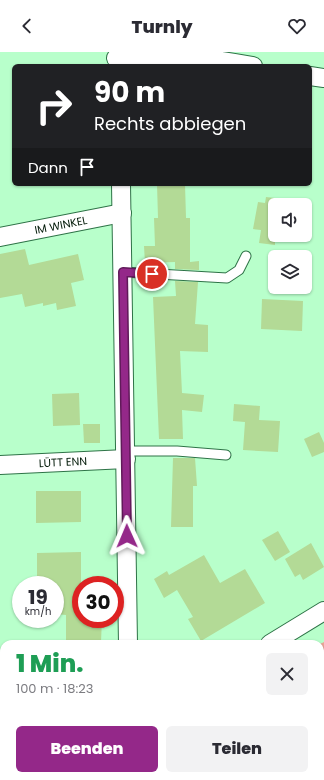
<!DOCTYPE html>
<html lang="de">
<meta charset="utf-8">
<style>
body{margin:0;font-family:Poppins,sans-serif;background:#f2f2f3;color:#2b2b33;height:100vh;display:flex;flex-direction:column;font-size:15px;white-space:nowrap}
*{box-sizing:border-box;margin:0}
p{font-size:13px;color:#7c7c81}
.icon{flex:none;width:22px;height:22px;fill:none;stroke:currentColor;stroke-width:2;stroke-linecap:round;stroke-linejoin:round}
.map{position:relative;flex:1;overflow:hidden}
.drawer{position:absolute;left:0px;top:588px;width:324px;height:140px;display:flex;flex-direction:column;background:#fff;border-radius:12px 12px 0 0;box-shadow:0 1px 3px #0004}
.drawer>*{flex:none}
.top-card{position:absolute;left:12px;top:12px;width:300px;height:122px;border-radius:6px;box-shadow:0 1px 3px #0004;background:#202124;color:#fff;overflow:hidden}
.fabs{position:absolute;left:268px;top:146px;display:grid;gap:8px}
.fabs a{display:grid;place-items:center;width:44px;height:44px;border-radius:6px;background:#fff;box-shadow:0 1px 3px #0004;font-size:20px}
.speed{position:absolute;left:12px;top:524px;display:flex;gap:8px;font-size:20px;font-weight:700;text-align:center}
.speed>*{display:grid;place-content:center;width:52px;height:52px;border-radius:50%;background:#fff;box-shadow:0 1px 3px #0004;line-height:1}
.speed small{font-size:10px;font-weight:400}
.speed .limit{border:6px solid #d22;background:#fff;color:#111}
.pin{position:absolute;display:grid;place-items:center;width:34px;height:34px;color:#fff;margin:-17px;border:2px solid #fff;border-radius:50%;box-shadow:0 1px 4px #0007}
.me{position:absolute;width:44px;margin:-22px;rotate:359deg;stroke-linejoin:round;filter:drop-shadow(0 0 3px #0008)}
.turn{display:flex;align-items:center;gap:14px;height:84px;padding:0 16px;font-size:18px}
.turn .icon{width:52px;height:52px;stroke-width:2.5}
.turn b{display:block;font-size:28px;line-height:34px}
.then{display:flex;align-items:center;height:38px;padding:0 16px;background:#0003;gap:8px;font-size:15px}
.round{display:grid;place-items:center;flex:none;width:42px;height:42px;border-radius:6px;background:#f2f2f3}
.summary{display:flex;align-items:center;justify-content:space-between;height:68px;padding:0 16px}
h1{font-size:24px;font-weight:800;line-height:30px;color:#1e9e55}
.primary-button{display:flex;gap:8px;margin-top:auto;padding:8px 16px}
.primary-button a{flex:1;height:46px;border-radius:6px;background:#942889;color:#fff;font-size:16px;font-weight:800;line-height:46px;text-align:center}
.primary-button a+a{background:#f2f2f3;color:#2b2b33}
header{display:flex;justify-content:space-between;align-items:center;height:52px;padding:0 16px;background:#fff;font-size:18px;font-weight:800}
.map>svg:first-child{display:block}
</style>
<header><svg class="icon" aria-label="back" viewBox="0 0 24 24"><path d="M15 5l-7 7 7 7"/></svg>Turnly<svg class="icon" aria-label="heart" viewBox="0 0 24 24"><path d="M12 20l-8-8c-3-5 5-10 8-4 3-6 11-1 8 4z"/></svg></header>
<div class="map">
<svg width="324" height="728" viewBox="0 0 324 728">
<rect width="100%" height="100%" fill="#b8ffcb"/>
<!-- green -->
<polygon fill="#eba698" points="324,590 324,667 320,662 320,592"/>
<!-- building -->
<g fill="#b3da96">
<polygon points="157,132 185,132 186,166 190,166 190,210 199,209 199,218 175,217 175,210 145,211 144,194 155,194 154,166 158,166"/>
<polygon points="266,145 275,146 275,193 259,191 261,178 253,177 258,150 265,151"/>
<polygon points="25,197 29,213 78,202 84,228 71,231 76,254 57,258 56,251 43,254 43,251 25,255 22,242 0,246 0,202"/>
<polygon points="175,229 198,230 195,272 208,273 208,300 180,299 182,341 204,343 202,360 182,358 183,387 159,387 153,245 176,244"/>
<polygon points="262,247 303,249 302,279 261,277"/>
<polygon points="79,341 80,373 53,374 52,342"/>
<polygon points="234,352 260,354 259,368 280,369 278,400 243,398 245,370 233,369"/>
<polygon points="83,372 100,372 100,391 84,391"/>
<polygon points="319,380 324,391 324,400 312,405 304,387"/>
<polygon points="173,406 195,406 197,434 193,434 193,475 171,475"/>
<polygon points="36,439 81,439 81,470 36,471"/>
<polygon points="278,479 290,500 275,509 262,488"/>
<polygon points="311,491 324,515 303,528 300,522 295,525 285,507"/>
<polygon points="81,500 81,567 102,567 101,590 66,589 66,563 55,562 55,533 37,533 37,501"/>
<polygon points="204,503 220,531 245,517 265,551 201,589 188,567 193,565 177,538 164,546 154,527 167,519 169,523"/>
</g>
<g fill="none" stroke-linecap="round" stroke-linejoin="round">
<defs>
<g id="service">
<polyline points="123,220 227,226 239,218 246,204"/>
<polyline points="126,399 177,399 226,403"/>
</g>
<g id="minor">
<path d="M116,6C162,0 207,6 253,14"/>
<polyline points="310,24 324,26"/>
<polyline points="121,132 128,592"/>
<path id="s1" d="M0,185L122,161"/>
<path id="s2" d="M0,413L126,407"/>
<polyline points="270,592 324,559"/>
<polyline points="121,724 124,728"/>
<polyline points="46,728 52,724"/>
</g>
</defs>
<!-- service casing -->
<use href="#service" stroke="#2e7347" stroke-width="11"/>
<!-- minor casing -->
<use href="#minor" stroke="#2e7347" stroke-width="20"/>
<!-- service -->
<use href="#service" stroke="#fff" stroke-width="9"/>
<!-- minor -->
<use href="#minor" stroke="#fff" stroke-width="18"/>
</g>
<g fill="none" stroke-linecap="round" stroke-linejoin="round">
<defs>
<polyline id="route" points="127,484 123,220 152,222"/>
</defs>
<!-- route casing -->
<use href="#route" stroke="#601a59" stroke-width="10"/>
<!-- route -->
<use href="#route" stroke="#942889" stroke-width="7"/>
</g>
<g text-anchor="middle" stroke-width="4" stroke-linejoin="round" paint-order="stroke">
<!-- street labels -->
<g font-size="11" fill="#001907" stroke="#b8ffcb">
<text dy="4" stroke="none"><textPath href="#s1" startOffset="62">IM WINKEL</textPath></text>
<text dy="4" stroke="none"><textPath href="#s2" startOffset="63">LÜTT ENN</textPath></text>
</g>
</g>
</svg>
<div class="fabs">
<a><svg class="icon" aria-label="sound" viewBox="0 0 24 24"><path d="M4 9h4l5-4v14l-5-4H4zM17 9q2 3 0 6"/></svg></a>
<a><svg class="icon" aria-label="layers" viewBox="0 0 24 24"><path d="M12 4l9 5-9 5-9-5zM3 14l9 5 9-5"/></svg></a>
</div>
<div class="speed"><div>19<small>km/h</small></div><div class="limit">30</div></div>
<div class="pin" style="left:152px;top:222px;background:#d93025"><svg class="icon" aria-label="arrive" viewBox="0 0 24 24"><path d="M6 21V4h12l-3 4 3 4H6"/></svg></div>
<svg class="me" style="left:127px;top:484px" viewBox="-20 -20 40 40"><path d="M0-17L14 15 0 8-14 15z" fill="#942889" stroke="#fff" stroke-width="4"/></svg>
<div class="top-card">
<div class="turn"><svg class="icon" aria-label="right" viewBox="0 0 24 24"><path d="M7 20v-9h11M14 6l5 5-5 5"/></svg><div><b>90 m</b>Rechts abbiegen</div></div>
<div class="then">Dann<svg class="icon" aria-label="arrive" viewBox="0 0 24 24"><path d="M6 21V4h12l-3 4 3 4H6"/></svg></div>
</div>
<section class="drawer">
<div class="summary"><div><h1>1 Min.</h1><p>100 m · 18:23</p></div><a class="round"><svg class="icon" aria-label="close" viewBox="0 0 24 24"><path d="M6 6l12 12M18 6L6 18"/></svg></a></div>
<div class="primary-button"><a>Beenden</a><a>Teilen</a></div>
</section>
</div>
